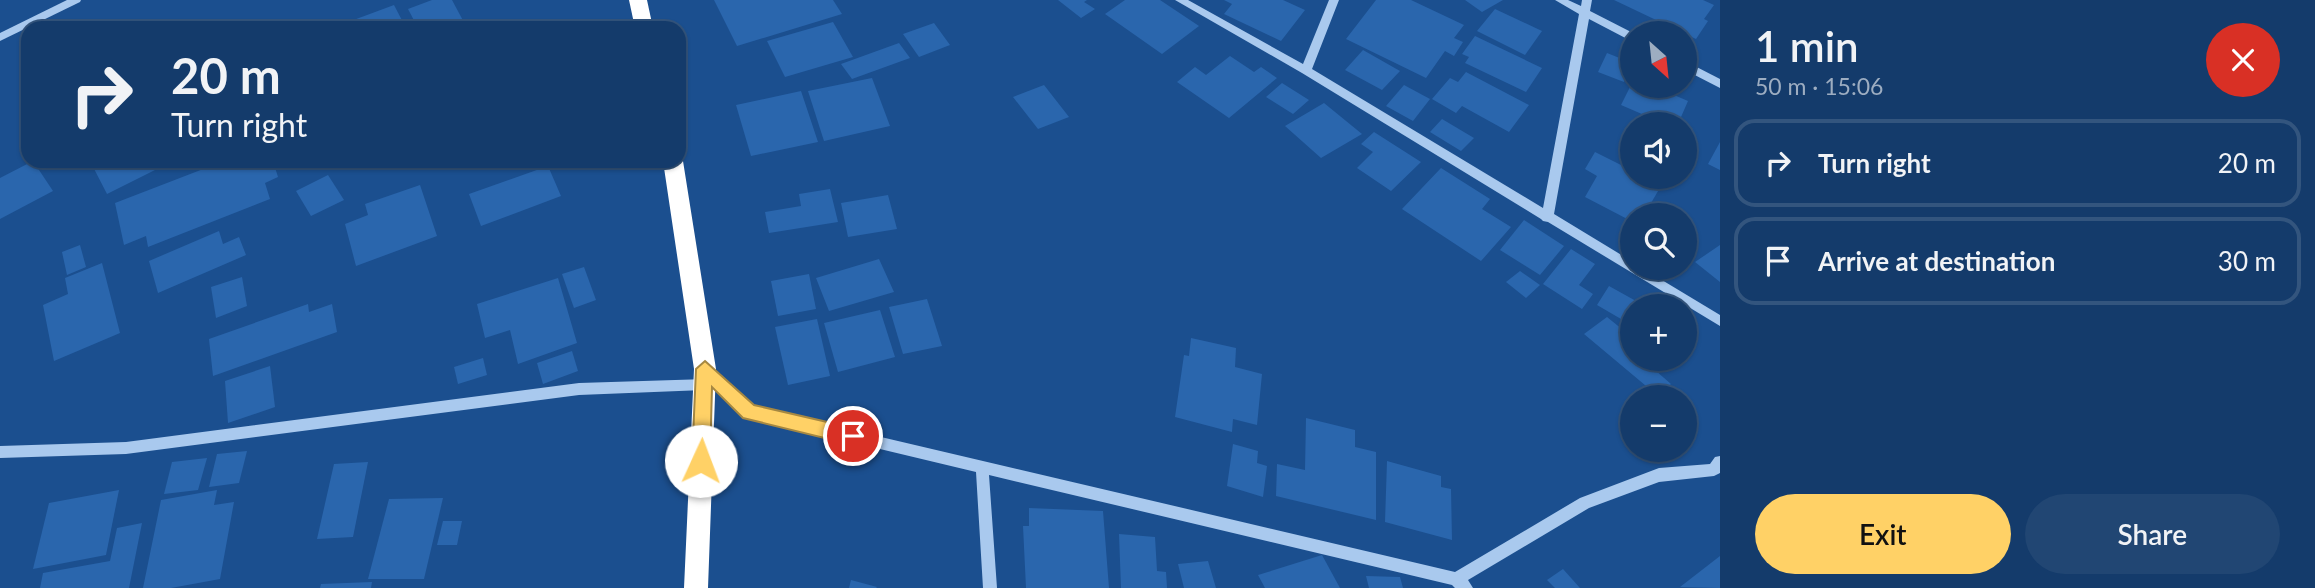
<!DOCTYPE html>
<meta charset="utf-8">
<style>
body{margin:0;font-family:Lato,sans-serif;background:#214673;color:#f1f3f6;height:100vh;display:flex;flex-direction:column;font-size:26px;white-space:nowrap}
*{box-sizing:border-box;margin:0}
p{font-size:23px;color:#9dadc1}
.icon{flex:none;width:38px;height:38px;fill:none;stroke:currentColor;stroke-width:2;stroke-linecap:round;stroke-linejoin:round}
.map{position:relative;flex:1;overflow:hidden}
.sheet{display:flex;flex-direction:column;background:#143b6b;width:595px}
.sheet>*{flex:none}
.hud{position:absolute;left:21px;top:21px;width:665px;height:147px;border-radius:21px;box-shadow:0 2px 5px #0004,0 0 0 2px #33557e;background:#143b6b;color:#f1f3f6;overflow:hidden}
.needle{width:46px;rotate:153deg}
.controls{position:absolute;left:1620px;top:21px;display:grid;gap:14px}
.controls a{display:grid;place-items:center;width:77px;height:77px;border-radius:50%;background:#143b6b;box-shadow:0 2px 5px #0004,0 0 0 2px #33557e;font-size:35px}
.pin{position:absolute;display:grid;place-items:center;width:60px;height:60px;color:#fff;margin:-30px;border:4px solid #fff;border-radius:50%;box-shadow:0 2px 7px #0007}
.me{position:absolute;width:77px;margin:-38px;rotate:2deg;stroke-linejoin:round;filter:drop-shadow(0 0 5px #0008)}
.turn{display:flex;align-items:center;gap:24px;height:147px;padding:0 35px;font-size:32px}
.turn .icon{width:91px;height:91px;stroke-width:2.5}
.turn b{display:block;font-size:49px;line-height:60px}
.round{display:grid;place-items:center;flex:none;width:74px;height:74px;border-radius:37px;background:#214673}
.overview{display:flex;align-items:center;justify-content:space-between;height:119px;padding:0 35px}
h1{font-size:42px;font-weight:600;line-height:52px}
.cta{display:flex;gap:14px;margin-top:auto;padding:14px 35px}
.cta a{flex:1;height:80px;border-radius:42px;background:#ffd166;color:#111;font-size:28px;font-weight:600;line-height:80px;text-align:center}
.cta a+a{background:#214673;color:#f1f3f6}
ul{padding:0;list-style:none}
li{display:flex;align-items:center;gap:21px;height:88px;margin:0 14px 10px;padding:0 21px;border:4px solid #33557e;border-radius:21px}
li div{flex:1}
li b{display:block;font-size:26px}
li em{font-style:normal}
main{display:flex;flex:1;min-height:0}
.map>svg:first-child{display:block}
</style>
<main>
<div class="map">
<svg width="1720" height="588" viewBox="0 0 1720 588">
<rect width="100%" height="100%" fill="#1b4f8f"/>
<!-- building -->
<g fill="#2a66ad">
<polygon points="432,0 452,0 467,28 418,28 408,9"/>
<polygon points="714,0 833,0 842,14 737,46"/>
<polygon points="1058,0 1087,0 1084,2 1095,9 1081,18"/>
<polygon points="1125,0 1160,0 1199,26 1162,54 1105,14"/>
<polygon points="1224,0 1283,0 1305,10 1281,41 1224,14 1232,4"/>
<polygon points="1376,0 1411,0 1464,25 1454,38 1463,42 1454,56 1445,51 1426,78 1346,39"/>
<polygon points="1465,0 1503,0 1482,12"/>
<polygon points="1614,0 1703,0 1714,5 1704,19 1708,21 1696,39"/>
<polygon points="394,5 406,28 332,28"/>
<polygon points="1495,9 1542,31 1525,55 1477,31"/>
<polygon points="833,22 853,57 785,77 767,41"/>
<polygon points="934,23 950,45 919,57 903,34"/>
<polygon points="1475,36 1542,68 1526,92 1465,63 1469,57 1462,54"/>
<polygon points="899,43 910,58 852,79 841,64"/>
<polygon points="1363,50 1400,71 1382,90 1345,70"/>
<polygon points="1607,53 1632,63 1624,82 1598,72"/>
<polygon points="1230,56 1254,72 1261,67 1277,78 1229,118 1177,82 1195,67 1206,75"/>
<polygon points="1466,72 1529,105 1509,132 1462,106 1456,113 1432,99 1450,78 1458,82"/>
<polygon points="872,78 890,126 824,141 808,91"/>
<polygon points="1633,81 1633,86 1653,86 1688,101 1678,124 1665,124 1621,105"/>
<polygon points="1282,83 1309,100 1293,114 1266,97"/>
<polygon points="1044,85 1069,117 1038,129 1013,97"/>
<polygon points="1404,85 1430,99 1413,121 1386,106"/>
<polygon points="801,91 818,142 751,156 736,105"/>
<polygon points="1324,103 1362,134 1321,158 1285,126"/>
<polygon points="1442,119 1474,138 1461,151 1430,132"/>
<polygon points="1374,132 1421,162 1391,191 1357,168 1373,152 1361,144"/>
<polygon points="1720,142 1720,170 1708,164"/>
<polygon points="1595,152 1633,171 1633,177 1644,177 1661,186 1644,215 1633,215 1633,222 1585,197 1597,176 1585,169"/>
<polygon points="33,161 53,191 0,219 0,178"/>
<polygon points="90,161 155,161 159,168 107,194"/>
<polygon points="224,161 273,161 278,177 265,183 270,199 148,247 146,236 124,245 115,203"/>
<polygon points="548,166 561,196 481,226 469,194"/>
<polygon points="1441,168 1490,199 1482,209 1511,227 1481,261 1402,209"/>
<polygon points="328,175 344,200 311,216 296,191"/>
<polygon points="420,185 437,236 356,266 345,224 368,215 365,204"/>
<polygon points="830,189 838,222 769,233 765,212 801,206 799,194"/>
<polygon points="888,195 897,229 848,237 841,203"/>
<polygon points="1524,220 1564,246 1540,275 1500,250"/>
<polygon points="219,231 223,244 239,237 246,255 158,293 149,261"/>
<polygon points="80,245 86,267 67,275 62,252"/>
<polygon points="1720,245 1720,282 1695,262"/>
<polygon points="1571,249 1595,264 1579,285 1593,294 1582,309 1543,284"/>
<polygon points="879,259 894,292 829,311 816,278"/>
<polygon points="102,263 120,333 54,361 43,305 68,294 65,278"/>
<polygon points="584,267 596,300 574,308 562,274"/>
<polygon points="1520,271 1540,285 1526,298 1506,282"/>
<polygon points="809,274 816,309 778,316 771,281"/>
<polygon points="242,277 247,306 216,318 211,287"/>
<polygon points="558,278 577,343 518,364 510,330 485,338 477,304"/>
<polygon points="1609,286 1645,306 1633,306 1633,326 1597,305"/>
<polygon points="927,299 942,346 903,354 889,307"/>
<polygon points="308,304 309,312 332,304 337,332 213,376 209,339"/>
<polygon points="880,310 895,357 838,372 824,323"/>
<polygon points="1607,317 1633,338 1633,359 1654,359 1648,364 1671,384 1658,396 1584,334"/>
<polygon points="817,319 830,376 788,385 775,327"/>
<polygon points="1685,326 1697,335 1685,348"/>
<polygon points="1191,338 1236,348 1235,367 1262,374 1257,425 1233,419 1232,432 1175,417 1184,355 1189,356"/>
<polygon points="572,351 578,371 543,384 537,363"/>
<polygon points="483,358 487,375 458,384 454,367"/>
<polygon points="270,366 275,407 228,423 225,381"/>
<polygon points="1306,418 1355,430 1355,447 1376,452 1376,520 1276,496 1277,464 1305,470"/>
<polygon points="1233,444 1258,451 1257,463 1267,466 1263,497 1227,486"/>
<polygon points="247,451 239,483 209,487 217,454"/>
<polygon points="207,458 198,490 164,494 172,462"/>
<polygon points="1387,461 1441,476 1441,487 1451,489 1452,540 1385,522"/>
<polygon points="368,462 353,537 317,539 334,464"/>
<polygon points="119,490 106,555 33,569 49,503"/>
<polygon points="217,490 214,505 234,502 220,579 171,588 143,588 161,500"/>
<polygon points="443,498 424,579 368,579 389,499"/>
<polygon points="1029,508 1103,511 1109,588 1026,588 1023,526 1029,526"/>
<polygon points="443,521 462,521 457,545 437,545"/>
<polygon points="142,523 129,588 40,588 43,573 110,561 117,528"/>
<polygon points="1119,534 1155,537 1157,571 1166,572 1167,588 1121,588"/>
<polygon points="1322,555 1340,588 1265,588 1258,575"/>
<polygon points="1720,556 1720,588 1680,587"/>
<polygon points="1208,561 1216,588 1184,588 1178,564"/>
<polygon points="1563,569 1580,588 1555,588 1547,580"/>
<polygon points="1366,576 1400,577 1403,588 1369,588"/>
<polygon points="851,580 877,587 876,588 849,588"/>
<polygon points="372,582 371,588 320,588 321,584"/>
</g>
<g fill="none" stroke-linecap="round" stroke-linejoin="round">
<!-- minor -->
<g fill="#a9c9ee" fill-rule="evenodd">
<polygon points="67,0 81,0 80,2 0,41 0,33"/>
<polygon points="1175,0 1188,0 1303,64 1329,0 1339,0 1312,69 1543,208 1579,14 1555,0 1568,0 1581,6 1582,0 1592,0 1590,11 1633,33 1633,42 1589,19 1554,214 1633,262 1633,268 1642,268 1720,315 1720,326 1548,222 1543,221 1541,219 1302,73"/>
<polygon points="1685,61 1720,79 1720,88 1685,70"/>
<polygon points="705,363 710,365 754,407 1455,572 1580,498 1659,468 1710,464 1715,457 1720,456 1720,473 1714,476 1659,482 1589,508 1468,580 1473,588 1455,588 1452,585 989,475 997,588 983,588 976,472 750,418 745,416 709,382 709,388 704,390 579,395 126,454 0,458 0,446 126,442 579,383 707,379 699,369 700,365"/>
</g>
<!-- highway -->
<g fill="#fff" fill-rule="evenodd">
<polygon points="629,0 647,0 653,28 635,28"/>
<polygon points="679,155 683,161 716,369 708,588 684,588 694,369 663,161 679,161"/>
</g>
</g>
<!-- route -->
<polygon fill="#ffd166" stroke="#a68842" stroke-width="2" points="705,361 754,405 853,428 859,431 861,436 859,442 853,445 743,418 712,387 710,461 707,466 695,466 692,461 696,369"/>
</svg>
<div class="controls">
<a><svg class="needle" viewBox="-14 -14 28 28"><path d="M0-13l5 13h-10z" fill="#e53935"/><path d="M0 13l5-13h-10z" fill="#9dadc1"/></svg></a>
<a><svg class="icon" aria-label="sound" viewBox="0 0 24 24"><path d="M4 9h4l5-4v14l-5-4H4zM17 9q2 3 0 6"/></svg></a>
<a><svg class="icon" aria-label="search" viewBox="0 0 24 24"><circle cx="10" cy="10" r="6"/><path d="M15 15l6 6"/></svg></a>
<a>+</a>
<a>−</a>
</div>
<div class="pin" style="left:853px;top:436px;background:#d93025"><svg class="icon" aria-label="arrive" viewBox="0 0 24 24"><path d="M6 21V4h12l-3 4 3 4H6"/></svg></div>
<svg class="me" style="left:701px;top:461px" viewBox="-20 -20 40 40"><circle r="19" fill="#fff"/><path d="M0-13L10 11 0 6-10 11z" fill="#ffd166"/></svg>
<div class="hud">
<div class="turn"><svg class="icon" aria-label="right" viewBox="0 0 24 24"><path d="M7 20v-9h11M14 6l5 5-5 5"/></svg><div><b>20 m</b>Turn right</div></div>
</div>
</div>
<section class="sheet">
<div class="overview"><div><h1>1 min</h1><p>50 m · 15:06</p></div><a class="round" style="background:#d93025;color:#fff"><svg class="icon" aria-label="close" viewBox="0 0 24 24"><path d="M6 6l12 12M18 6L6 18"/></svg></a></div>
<ul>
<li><svg class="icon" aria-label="right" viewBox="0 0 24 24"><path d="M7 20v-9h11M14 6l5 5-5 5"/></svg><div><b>Turn right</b></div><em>20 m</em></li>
<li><svg class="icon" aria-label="arrive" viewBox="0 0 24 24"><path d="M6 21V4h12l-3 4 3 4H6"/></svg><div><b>Arrive at destination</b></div><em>30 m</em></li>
</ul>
<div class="cta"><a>Exit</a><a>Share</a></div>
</section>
</main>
